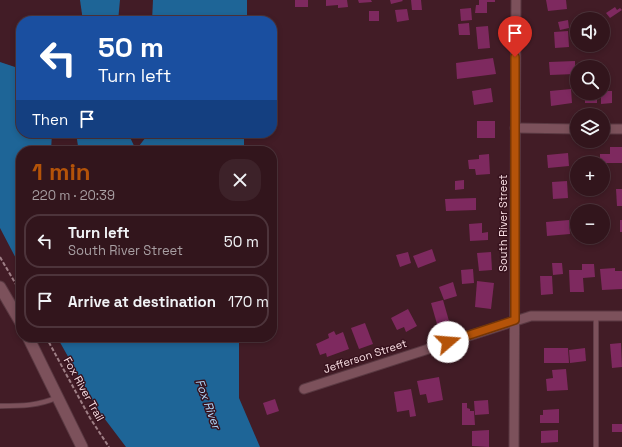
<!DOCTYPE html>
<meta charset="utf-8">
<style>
body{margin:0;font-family:"Space Grotesk",sans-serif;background:#3d2229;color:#f1f3f6;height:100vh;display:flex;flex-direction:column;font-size:15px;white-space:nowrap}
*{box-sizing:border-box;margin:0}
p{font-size:13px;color:#a89fa3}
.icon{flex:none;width:22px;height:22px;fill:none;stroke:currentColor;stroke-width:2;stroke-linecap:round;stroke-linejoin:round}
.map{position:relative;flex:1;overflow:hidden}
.panel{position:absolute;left:16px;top:146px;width:261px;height:196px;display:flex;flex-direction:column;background:#32151c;border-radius:16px;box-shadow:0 2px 6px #0003,0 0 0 1px #4d343b}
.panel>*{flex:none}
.top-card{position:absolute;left:16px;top:16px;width:261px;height:122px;border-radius:16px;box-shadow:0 2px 6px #0003,0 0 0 1px #4d343b;background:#1a4fa0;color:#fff;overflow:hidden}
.tools{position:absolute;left:570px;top:12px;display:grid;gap:8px}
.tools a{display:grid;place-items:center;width:40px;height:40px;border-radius:50%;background:#32151c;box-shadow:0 2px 6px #0003,0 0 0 1px #4d343b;font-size:20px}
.pin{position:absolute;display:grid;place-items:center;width:34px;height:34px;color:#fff;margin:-41px -17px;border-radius:50% 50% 50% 0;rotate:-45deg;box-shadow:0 0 4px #0007}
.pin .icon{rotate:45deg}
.me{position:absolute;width:44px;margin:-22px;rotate:72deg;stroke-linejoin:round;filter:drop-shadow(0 0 3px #0008)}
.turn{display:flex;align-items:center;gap:14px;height:84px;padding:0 16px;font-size:18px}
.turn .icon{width:52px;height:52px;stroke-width:2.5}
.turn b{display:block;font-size:28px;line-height:34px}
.then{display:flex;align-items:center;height:38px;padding:0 16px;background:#0003;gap:8px;font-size:15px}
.round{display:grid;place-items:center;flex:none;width:42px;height:42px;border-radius:16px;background:#3d2229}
.overview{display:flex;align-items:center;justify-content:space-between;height:68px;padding:0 16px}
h1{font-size:24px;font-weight:700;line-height:30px;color:#b45309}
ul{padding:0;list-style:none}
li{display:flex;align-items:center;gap:12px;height:54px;margin:0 8px 6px;padding:0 8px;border:2px solid #4d343b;border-radius:16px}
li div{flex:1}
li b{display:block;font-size:15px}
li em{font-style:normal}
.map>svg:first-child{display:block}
</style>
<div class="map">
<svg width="622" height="447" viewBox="0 0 622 447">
<rect width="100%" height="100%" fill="#421c26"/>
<!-- water -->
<g fill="#1e6597">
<polygon points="80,0 120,0 118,21 83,21"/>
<polygon points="153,0 247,0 247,21 152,21"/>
<polygon points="0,62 21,69 21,133 52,133 51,151 21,151 21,268 0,228"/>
<polygon points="76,133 128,133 136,150 149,133 244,133 244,151 83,151 78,146"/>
<polygon points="57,337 239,337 239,398 260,447 126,447 98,410"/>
</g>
<!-- building -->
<g fill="#7e295f">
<rect x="295" y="0" width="13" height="7"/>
<polygon points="326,0 347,0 348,7 338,8 338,5 326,6"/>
<polygon points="358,0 371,0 372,2 359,3"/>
<polygon points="390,0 402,0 403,1 391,4"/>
<polygon points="411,0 421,0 422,10 412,10"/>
<polygon points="479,0 495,0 495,2 487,2 487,13 475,13 476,5 479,5"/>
<polygon points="546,0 566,0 567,9 548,11"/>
<polygon points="615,7 617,10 620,8 622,10 610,18 606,13"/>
<polygon points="471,8 472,20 461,21 460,9"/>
<polygon points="407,9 409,20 397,22 395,10"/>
<rect x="369" y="11" width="10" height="10"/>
<polygon points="568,20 569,28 560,30 558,22"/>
<polygon points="469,23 470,35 459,35 458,24"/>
<polygon points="488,26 490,48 478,49 476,27"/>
<polygon points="568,31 569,47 555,48 554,32"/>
<polygon points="493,58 496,74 457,79 456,63"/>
<polygon points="575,61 575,74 550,75 549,62"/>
<polygon points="491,88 493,102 474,105 472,91"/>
<polygon points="571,89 572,103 551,106 550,91"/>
<polygon points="603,91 612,91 612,103 601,104 601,93 603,93"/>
<rect x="585" y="93" width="12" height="10"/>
<rect x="477" y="121" width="18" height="17"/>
<polygon points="610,147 622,147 622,163 600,163 600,154 610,154"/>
<polygon points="568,153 569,166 548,168 547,155"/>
<polygon points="489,154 490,174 476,175 475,169 469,169 468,160 479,159 479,155"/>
<polygon points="464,180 464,189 455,190 455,181"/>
<polygon points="567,181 568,198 553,199 552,182"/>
<polygon points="616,189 622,189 622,206 617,206"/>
<polygon points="476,198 476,210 446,211 445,199"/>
<polygon points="569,220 570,234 547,236 546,222"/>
<rect x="620" y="220" width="2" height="12"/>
<polygon points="482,223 482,233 488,232 488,240 470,241 469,224"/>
<polygon points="432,249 436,261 418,268 413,256"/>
<polygon points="408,252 411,263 400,267 396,255"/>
<polygon points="491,252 492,270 479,271 477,253"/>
<polygon points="552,263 562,263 563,274 553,275"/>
<polygon points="582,264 594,264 595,277 583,278 584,292 570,292 569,270 582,270"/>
<polygon points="615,268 615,271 622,271 622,289 602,290 600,269"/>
<polygon points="473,269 474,283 462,284 461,270"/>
<polygon points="540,276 552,276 553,294 541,295"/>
<polygon points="477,281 494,283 491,309 475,307"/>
<polygon points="453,282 457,296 444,300 439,287"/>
<polygon points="443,300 449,321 437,324 431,303"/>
<polygon points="408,309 417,326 406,332 404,327 397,330 391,318"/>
<polygon points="365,323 373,344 359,349 351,328"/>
<polygon points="334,331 336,335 343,332 349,349 327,357 326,353 320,355 316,344 329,338 328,334"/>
<polygon points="621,343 622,367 612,368 610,344"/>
<polygon points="544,348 568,348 569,363 544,363"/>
<polygon points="585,348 586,361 570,363 569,350"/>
<polygon points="566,369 568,390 547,391 546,379 553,378 552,370"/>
<polygon points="439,377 443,400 428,403 426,394 420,395 417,381"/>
<polygon points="411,389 416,416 410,417 409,410 397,412 394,392"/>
<polygon points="275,399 279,411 267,415 263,403"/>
<polygon points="488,400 489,414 475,415 474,401"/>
<polygon points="462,403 467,403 467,408 470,409 470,411 474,411 475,425 462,425"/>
<polygon points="559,409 559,423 540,423 540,415 543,415 543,410"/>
<rect x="612" y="424" width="10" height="8"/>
<polygon points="489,430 489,447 472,446 472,431"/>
<polygon points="558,430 558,442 541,443 541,431"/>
</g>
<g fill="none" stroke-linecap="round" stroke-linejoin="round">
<defs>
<g id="service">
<polyline points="596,316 596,447"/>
<path d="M0,406C21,406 38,406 58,397"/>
</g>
<g id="minor">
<polyline points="515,128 577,129"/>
<polyline points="603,129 622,129"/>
<polyline points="304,389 531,316 622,316"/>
<polyline points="514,447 516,0"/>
</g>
<g id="tertiary">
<polyline points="0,287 21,323"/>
<polyline points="28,337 82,447"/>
</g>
</defs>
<!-- service casing -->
<use href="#service" stroke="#5a3942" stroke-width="6"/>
<!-- minor casing -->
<use href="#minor" stroke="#5a3942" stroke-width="11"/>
<!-- tertiary casing -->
<use href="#tertiary" stroke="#5a3942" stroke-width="13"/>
<!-- path -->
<g stroke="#9f7f86" stroke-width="2" stroke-dasharray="4 2" stroke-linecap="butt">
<polyline points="0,257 21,293"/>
<polyline points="46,337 90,418 109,447"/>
</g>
<!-- service -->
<use href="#service" stroke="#7c515b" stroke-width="4.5"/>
<!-- minor -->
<use href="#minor" stroke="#7c515b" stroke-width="9"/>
<!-- tertiary -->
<use href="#tertiary" stroke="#7c515b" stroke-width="11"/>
</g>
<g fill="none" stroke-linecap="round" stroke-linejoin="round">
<defs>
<polyline id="route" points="448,342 515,320 515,57"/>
</defs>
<!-- route casing -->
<use href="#route" stroke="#753606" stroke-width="10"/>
<!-- route -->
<use href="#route" stroke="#b45309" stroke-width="7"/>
</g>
<g text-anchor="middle" stroke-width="3" stroke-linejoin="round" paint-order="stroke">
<!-- street labels -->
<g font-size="11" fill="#fadfe4" stroke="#37121d">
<text transform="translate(503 223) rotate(-90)" y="4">South River Street</text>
<text transform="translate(365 356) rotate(-18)" y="4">Jefferson Street</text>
<text transform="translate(84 389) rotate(61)" y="4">Fox River Trail</text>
</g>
<!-- water labels -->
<g font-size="12" font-style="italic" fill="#aed6f9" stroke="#37121d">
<text transform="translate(208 404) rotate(70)" y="4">Fox River</text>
</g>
</g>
</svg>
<div class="tools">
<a><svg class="icon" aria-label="sound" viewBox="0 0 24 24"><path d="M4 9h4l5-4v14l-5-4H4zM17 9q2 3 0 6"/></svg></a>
<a><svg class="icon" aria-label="search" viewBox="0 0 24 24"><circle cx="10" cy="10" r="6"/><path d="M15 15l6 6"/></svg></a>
<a><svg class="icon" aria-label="layers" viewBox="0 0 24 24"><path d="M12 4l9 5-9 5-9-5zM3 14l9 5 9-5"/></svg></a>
<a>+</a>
<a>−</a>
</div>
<div class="pin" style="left:515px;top:57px;background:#d93025"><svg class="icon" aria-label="arrive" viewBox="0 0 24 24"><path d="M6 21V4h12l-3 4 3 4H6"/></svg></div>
<svg class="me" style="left:448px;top:342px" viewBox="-20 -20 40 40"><circle r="19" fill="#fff"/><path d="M0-13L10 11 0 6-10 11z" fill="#b45309"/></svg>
<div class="top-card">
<div class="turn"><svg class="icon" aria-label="left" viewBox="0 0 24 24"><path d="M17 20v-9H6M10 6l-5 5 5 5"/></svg><div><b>50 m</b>Turn left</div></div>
<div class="then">Then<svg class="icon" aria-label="arrive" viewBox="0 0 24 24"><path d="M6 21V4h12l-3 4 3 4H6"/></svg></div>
</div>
<section class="panel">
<div class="overview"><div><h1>1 min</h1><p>220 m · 20:39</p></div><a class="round"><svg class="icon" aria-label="close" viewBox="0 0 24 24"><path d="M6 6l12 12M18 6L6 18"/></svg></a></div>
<ul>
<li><svg class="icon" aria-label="left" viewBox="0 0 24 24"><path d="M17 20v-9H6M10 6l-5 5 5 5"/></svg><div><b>Turn left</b><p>South River Street</p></div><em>50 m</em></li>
<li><svg class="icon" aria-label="arrive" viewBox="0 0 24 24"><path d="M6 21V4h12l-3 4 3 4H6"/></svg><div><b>Arrive at destination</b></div><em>170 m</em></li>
</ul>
</section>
</div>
